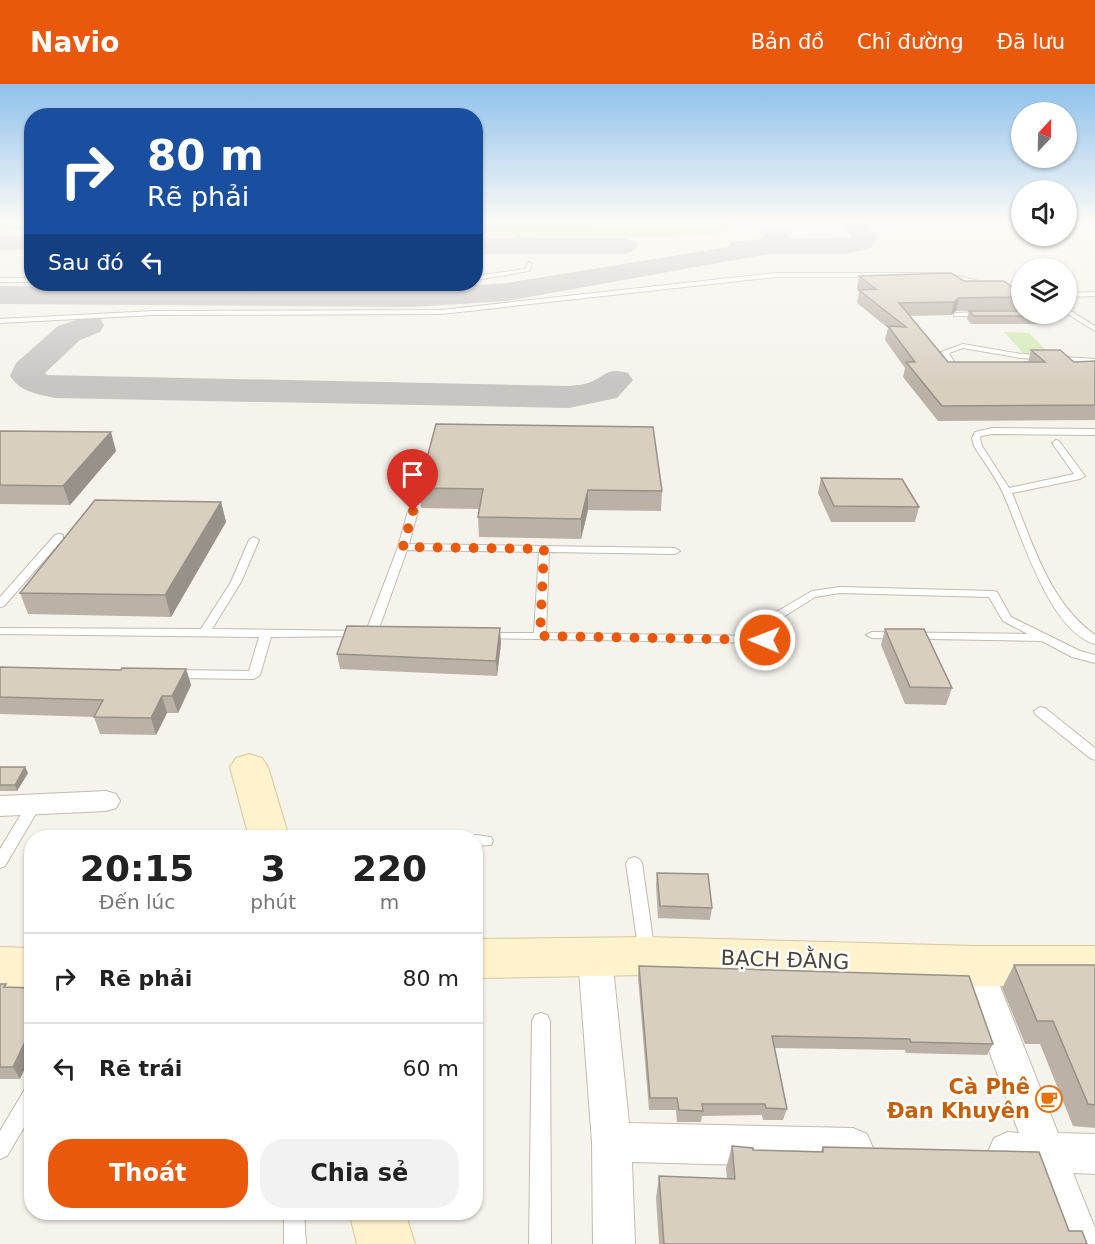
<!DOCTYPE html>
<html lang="vi">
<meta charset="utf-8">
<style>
body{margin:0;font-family:"DejaVu Sans",sans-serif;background:#f2f2f2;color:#222;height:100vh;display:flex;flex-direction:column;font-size:22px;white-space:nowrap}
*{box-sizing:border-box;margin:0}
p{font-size:20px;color:#767676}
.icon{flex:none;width:33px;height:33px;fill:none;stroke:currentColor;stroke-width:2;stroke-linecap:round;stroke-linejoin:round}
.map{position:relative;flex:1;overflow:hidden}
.panel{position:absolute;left:24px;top:746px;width:459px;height:390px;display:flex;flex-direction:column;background:#fff;border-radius:24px;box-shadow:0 2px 4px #0004}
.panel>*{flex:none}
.guide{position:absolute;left:24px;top:24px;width:459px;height:183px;border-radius:24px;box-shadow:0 2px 4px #0004;background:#1a4fa0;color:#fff;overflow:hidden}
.needle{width:39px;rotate:22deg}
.fabs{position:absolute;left:1011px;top:18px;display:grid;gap:12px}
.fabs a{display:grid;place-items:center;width:66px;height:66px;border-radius:50%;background:#fff;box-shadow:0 2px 4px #0004;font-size:30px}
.pin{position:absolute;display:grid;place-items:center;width:51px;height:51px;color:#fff;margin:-62px -26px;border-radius:50% 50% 50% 0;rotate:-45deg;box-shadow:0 0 6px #0007}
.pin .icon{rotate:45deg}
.me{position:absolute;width:66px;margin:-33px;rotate:271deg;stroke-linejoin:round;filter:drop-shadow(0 0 4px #0008)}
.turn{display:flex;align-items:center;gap:21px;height:126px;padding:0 24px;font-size:27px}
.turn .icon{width:78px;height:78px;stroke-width:2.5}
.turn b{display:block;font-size:42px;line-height:51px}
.then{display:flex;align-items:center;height:57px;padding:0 24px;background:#0003;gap:12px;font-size:22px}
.eta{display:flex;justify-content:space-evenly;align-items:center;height:102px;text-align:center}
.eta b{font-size:36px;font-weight:600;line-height:42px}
.action{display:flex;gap:12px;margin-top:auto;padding:12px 24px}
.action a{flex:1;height:69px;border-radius:24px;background:#ea580c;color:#fff;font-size:24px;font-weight:600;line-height:69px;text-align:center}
.action a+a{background:#f2f2f2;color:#222}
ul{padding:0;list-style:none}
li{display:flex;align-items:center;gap:18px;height:90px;padding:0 24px;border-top:2px solid #e0e0e0}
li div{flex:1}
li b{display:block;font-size:22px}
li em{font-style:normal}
header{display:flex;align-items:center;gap:36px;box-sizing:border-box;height:84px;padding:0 30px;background:#ea580c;color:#fff}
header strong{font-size:28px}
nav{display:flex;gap:33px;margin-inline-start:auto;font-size:21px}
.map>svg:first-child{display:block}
</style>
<header>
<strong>Navio</strong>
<nav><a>Bản đồ</a><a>Chỉ đường</a><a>Đã lưu</a></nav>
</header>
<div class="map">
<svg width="1095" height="1160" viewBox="0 0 1095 1160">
<rect width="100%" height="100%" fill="#f6f3ec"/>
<!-- green -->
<g fill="#d2eab5">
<rect x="0" y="137" width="31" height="10"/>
<polygon points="476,137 730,137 732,140 725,148 671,153 515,154 515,150 476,150"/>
<polygon points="1004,248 1029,249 1050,270 1024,270"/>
</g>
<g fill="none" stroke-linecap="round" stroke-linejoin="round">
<!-- stream -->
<g stroke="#a9d4f2" stroke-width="3">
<polyline points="0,142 28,143"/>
<polyline points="476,145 590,145"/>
</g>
<!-- taxiway -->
<g fill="#c8c6c3" fill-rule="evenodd">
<polygon points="839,137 864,137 877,152 872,164 844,170 768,170 507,217 413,223 0,220 0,202 413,205 507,199 728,163 731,158 763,155 767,145 776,143 785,145 790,155 852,153"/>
<rect x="0" y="152" width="32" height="14"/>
<polygon points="476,154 625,154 634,157 638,162 634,167 625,170 476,170"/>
<path d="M89,232L100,234L104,241L100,248L80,256L45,289L47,291L569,302C576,301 586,301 593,297C609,289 608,284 628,289L633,296L617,314L569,324L55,314C36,310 21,308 10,292L16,279L58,242Z"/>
</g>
<defs>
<g id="lane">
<polygon points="529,178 532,180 529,187 476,196 476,192 525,185"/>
<polygon points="776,189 944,189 1022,207 1022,211 944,193 776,193 441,230 154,231 0,239 0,235 154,227 441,226"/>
<rect x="0" y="194" width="32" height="4"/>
<polygon points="1095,208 1095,212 1066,213 1066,209"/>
<polygon points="1066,224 1095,242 1095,247 1066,229"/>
<path d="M1022,228V230H1047C1041,234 1026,234 1020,230Z"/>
<polygon points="956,229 984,228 987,230 984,232 954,232 954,230"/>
<polygon points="963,260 1021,270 1095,275 1095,279 1021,274 963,264 949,269 959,287 952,289 941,268"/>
<path d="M992,344L1095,345V351L992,350L981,352L980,354L982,362L1009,404L1074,390L1052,359L1056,356L1059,357L1085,392L1080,395L1012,409C1033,460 1049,518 1095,551V560C1049,547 1021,449 1003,409C996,393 983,377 974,362L972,354L975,348Z"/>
<polygon points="413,424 418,427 409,460 675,464 680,467 675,470 549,468 546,549 761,552 771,531 812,507 840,503 993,507 997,508 1011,533 1080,567 1095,571 1095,579 1072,573 1042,557 872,554 866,551 872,548 1028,550 1003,537 989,513 840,509 815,513 780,535 771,556 765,559 480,554 478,552 480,550 484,549 534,549 539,468 407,466 377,550 375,552 367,552 365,550 398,463 408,427"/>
<polygon points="59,450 63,451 63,455 4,522 0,523 0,513 55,451"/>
<polygon points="254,453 259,456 241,498 212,545 359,547 363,548 365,550 363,552 271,553 260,591 254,595 172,594 166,590 172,586 249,587 259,553 0,550 0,544 201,545 231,498 249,456"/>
<polygon points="1040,623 1045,624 1095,664 1095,676 1090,674 1035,630 1034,627"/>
<polygon points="34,716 39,717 41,721 5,782 0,784 0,765 29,717"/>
<polygon points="476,751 491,753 493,757 491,761 476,762 476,753 471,753"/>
<polygon points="634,773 639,775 642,779 655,870 653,875 647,877 641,875 639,870 626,779 629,775"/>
<polygon points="541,929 547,931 550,937 551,1160 529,1160 532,937 535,931"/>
<polygon points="32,1002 32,1030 7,1072 0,1075 0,1047 25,1005"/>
<polygon points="284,1128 304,1128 306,1160 284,1160"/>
</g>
<g id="street">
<polygon points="106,707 116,710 120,717 116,724 106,727 0,732 0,712"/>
<polygon points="595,859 607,863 612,873 629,1039 853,1044 867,1050 873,1064 867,1078 853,1084 632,1078 635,1160 593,1160 592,1058 578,873 583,863"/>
<polygon points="975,868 987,872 992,882 1058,1049 1095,1050 1095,1090 1073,1089 1095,1144 1095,1160 1059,1160 1033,1088 1008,1088 994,1082 988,1068 994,1054 1008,1048 1019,1049 958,882 963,872"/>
</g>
<g id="secondary">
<polygon points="249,670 262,674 268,683 289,753 249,753 230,683 236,674"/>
<polygon points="647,853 975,862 1095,862 1095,902 975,902 647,891 476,894 476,855"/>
<polygon points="0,863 32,864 32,904 0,903"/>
<polygon points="349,1128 405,1128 415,1160 357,1160"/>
</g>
</defs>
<!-- lane casing -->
<use href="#lane" stroke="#c2bbae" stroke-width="2"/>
<!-- street casing -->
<use href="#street" stroke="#c2bbae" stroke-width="2"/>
<!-- secondary casing -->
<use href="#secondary" stroke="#d6c79b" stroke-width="2"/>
<!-- lane -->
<use href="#lane" fill="#fff" fill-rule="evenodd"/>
<!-- street -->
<use href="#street" fill="#fff" fill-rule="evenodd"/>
<!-- secondary -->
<use href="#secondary" fill="#fff3cd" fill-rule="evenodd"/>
</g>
<!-- wall -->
<g fill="#bab2a6">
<polygon points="859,192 964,197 1022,210 1021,226 956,227 951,231 910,232 948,278 1028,278 1031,266 1074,278 1095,277 1095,336 938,337 903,293 905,284 885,256 888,244 857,219 859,207 857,204"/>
<polygon points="969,227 1042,232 1040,240 971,240 967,235"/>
<polygon points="0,347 116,367 70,421 0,420"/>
<polygon points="821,394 919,423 915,438 831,438 818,409"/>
<polygon points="419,404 662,407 661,427 588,426 581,455 479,453 478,433 479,425 421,424"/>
<polygon points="221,418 226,438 171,533 28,530 20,509"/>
<polygon points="885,545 952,604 946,621 905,620 881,561"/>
<polygon points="501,559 497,592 340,585 337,570"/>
<polygon points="0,583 121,586 186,585 191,601 178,629 167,629 156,651 100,650 94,633 0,630"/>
<polygon points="0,683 25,683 28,689 17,707 0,707"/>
<polygon points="657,789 712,824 710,836 658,834 656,801"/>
<polygon points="1014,881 1095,881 1095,1044 1073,1042 1040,960 1025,960 1002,904"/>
<polygon points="639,882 993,960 987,971 906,969 905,966 775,964 787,1025 783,1036 763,1036 762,1031 702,1032 701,1038 677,1038 676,1026 649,1026 638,893"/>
<polygon points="0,900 20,995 0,995"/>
<polygon points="732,1062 753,1066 821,1067 823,1063 1069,1147 1087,1160 659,1160 656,1114 659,1092 727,1095 726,1084"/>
</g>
<!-- shaded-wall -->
<g fill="#979187">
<polygon points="959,214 956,227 951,231 954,218"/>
<polygon points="111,348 116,367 70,421 63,402"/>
<polygon points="588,406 588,426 581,455 581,435"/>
<polygon points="221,418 226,438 171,533 165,511"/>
<polygon points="500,544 501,559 497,592 496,577"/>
<polygon points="186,585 191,601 178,629 172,612"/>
<polygon points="162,612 167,629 156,651 151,634"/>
<polygon points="25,683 28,689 17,707 15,701"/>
<polygon points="32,943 32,970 20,995 13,983"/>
</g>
<!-- building -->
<g fill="#d8cfc1" stroke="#979187" stroke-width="1.5">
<polygon points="951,189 964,197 1004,197 1022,210 1022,213 959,214 954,218 899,219 948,278 1045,278 1031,266 1060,266 1074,278 1095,277 1095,321 942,322 906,278 915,278 888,242 906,243 859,206 876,205 859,192"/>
<polygon points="969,227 1022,227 1022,230 1038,230 1042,232 974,232"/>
<polygon points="436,340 653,343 662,407 588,406 581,435 478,433 483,405 419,404"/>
<polygon points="0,347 111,348 63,402 0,401"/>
<polygon points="821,394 902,395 919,423 834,422"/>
<polygon points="95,416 221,418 165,511 20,509"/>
<polygon points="347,542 500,544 496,577 337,570"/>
<polygon points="885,545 924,545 952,604 910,603"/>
<polygon points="0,583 121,586 122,584 186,585 172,612 162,612 151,634 94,633 103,616 0,613"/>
<polygon points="0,683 25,683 15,701 0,701"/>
<polygon points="657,789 708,790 712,824 660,822"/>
<polygon points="1014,881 1095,881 1095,1021 1088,1020 1053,937 1037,937"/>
<polygon points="639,882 969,892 993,960 911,958 910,955 772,952 787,1025 766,1024 765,1020 702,1020 703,1027 679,1026 677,1014 650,1014"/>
<polygon points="0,900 6,900 4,903 32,904 32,943 13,983 0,983"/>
<polygon points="732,1062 753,1064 753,1066 823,1068 823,1063 1039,1068 1069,1147 1082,1147 1087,1160 664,1160 659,1092 735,1095"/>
</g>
<!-- sky -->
<linearGradient id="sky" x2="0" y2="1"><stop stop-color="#8fc1ec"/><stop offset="0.46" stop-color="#fbfaf6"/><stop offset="1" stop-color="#fbfaf6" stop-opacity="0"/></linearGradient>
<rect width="1095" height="299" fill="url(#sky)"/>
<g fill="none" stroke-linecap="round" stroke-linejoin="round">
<!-- route -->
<polyline stroke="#ea580c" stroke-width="10" stroke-dasharray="0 18" points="413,427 403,463 544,465 540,552 765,556"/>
</g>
<!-- icons -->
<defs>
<symbol id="cafe-ring" viewBox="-11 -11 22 22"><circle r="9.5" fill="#fff" stroke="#e8710a" stroke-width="1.5"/><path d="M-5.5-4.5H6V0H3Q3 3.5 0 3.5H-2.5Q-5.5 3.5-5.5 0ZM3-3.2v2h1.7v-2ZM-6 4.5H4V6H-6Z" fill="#e8710a"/></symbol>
</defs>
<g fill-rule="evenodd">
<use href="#cafe-ring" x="1034" y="1000" width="30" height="30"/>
</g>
<g text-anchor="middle" stroke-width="5" stroke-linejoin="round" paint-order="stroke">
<!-- near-street labels -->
<g font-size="21" fill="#4b4439" stroke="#fff">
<text transform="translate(785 876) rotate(2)" y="7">BẠCH ĐẰNG</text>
</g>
<!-- near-food labels -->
<g font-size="21" font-weight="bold" fill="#c56008" stroke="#fff" text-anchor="end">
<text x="1030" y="1010">Cà Phê<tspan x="1030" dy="24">Đan Khuyên</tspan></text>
</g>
</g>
</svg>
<div class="fabs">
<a><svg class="needle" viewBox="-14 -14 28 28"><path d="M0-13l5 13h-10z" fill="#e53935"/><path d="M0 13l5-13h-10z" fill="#767676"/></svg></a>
<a><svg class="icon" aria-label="sound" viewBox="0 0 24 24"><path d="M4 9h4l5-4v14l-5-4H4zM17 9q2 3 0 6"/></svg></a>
<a><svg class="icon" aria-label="layers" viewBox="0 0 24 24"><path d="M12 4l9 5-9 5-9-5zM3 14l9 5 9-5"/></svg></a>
</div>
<div class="pin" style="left:413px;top:427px;background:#d93025"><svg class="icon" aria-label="arrive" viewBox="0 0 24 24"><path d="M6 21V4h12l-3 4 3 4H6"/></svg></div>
<svg class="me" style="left:765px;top:556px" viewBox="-20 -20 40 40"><circle r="17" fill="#ea580c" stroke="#fff" stroke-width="3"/><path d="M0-11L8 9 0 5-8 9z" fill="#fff"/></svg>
<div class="guide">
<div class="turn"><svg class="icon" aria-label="right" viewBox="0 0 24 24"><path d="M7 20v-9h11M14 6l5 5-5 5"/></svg><div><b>80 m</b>Rẽ phải</div></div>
<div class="then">Sau đó<svg class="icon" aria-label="left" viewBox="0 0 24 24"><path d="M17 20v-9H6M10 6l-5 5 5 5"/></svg></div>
</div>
<section class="panel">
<div class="eta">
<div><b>20:15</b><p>Đến lúc</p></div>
<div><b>3</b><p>phút</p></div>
<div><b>220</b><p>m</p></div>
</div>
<ul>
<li><svg class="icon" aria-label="right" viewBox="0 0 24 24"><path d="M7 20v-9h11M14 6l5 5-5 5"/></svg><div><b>Rẽ phải</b></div><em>80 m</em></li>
<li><svg class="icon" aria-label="left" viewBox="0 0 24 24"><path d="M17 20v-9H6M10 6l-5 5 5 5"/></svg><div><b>Rẽ trái</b></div><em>60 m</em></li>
</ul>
<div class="action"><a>Thoát</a><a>Chia sẻ</a></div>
</section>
</div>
